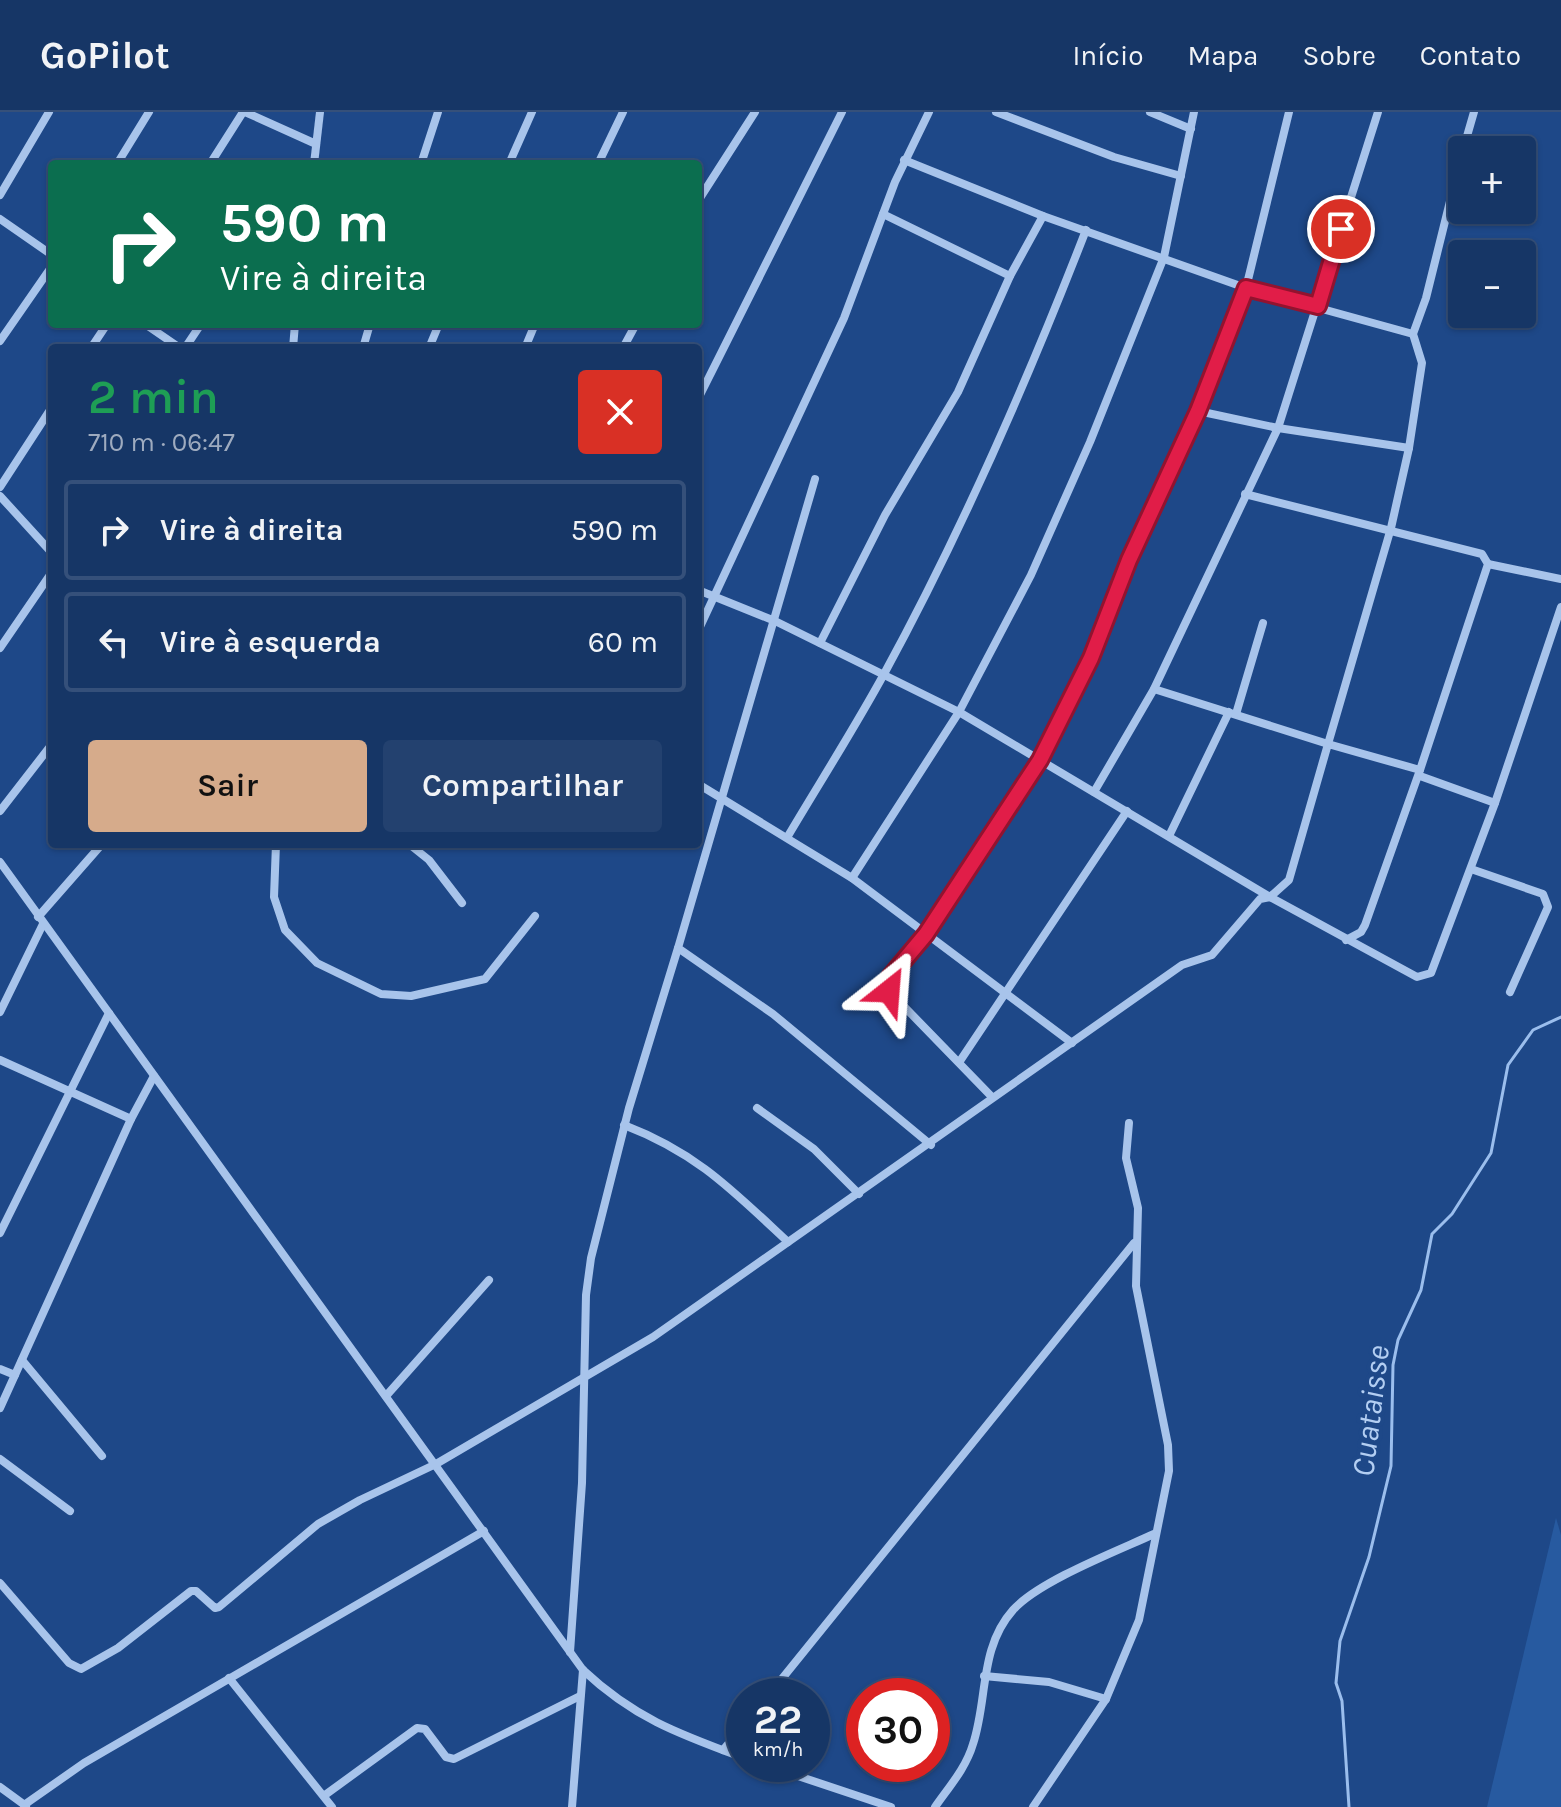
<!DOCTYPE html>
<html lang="pt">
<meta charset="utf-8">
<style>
body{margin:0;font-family:Karla,sans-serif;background:#23416f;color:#f1f3f6;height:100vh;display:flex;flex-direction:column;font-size:30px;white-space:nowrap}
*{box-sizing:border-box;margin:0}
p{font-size:26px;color:#9eabbf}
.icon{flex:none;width:44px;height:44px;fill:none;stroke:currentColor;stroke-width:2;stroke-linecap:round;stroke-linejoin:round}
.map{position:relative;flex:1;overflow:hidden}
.side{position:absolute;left:48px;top:232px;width:654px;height:504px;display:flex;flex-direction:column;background:#163666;border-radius:8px;box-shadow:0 2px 6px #0004,0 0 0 2px #35507a}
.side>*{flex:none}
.banner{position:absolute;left:48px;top:48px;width:654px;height:168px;border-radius:8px;box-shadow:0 2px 6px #0004,0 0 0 2px #35507a;background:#0b6e4f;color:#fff;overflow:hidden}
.buttons{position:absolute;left:1448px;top:24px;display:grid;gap:16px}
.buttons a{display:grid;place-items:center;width:88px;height:88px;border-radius:8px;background:#163666;box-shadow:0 2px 6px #0004,0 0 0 2px #35507a;font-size:40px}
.speed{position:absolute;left:726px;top:1566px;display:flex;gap:16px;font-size:40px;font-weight:700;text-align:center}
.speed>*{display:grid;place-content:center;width:104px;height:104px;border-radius:50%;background:#163666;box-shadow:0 2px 6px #0004,0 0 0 2px #35507a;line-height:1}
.speed small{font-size:20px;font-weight:400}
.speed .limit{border:12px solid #d22;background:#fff;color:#111}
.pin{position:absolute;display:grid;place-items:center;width:68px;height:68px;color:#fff;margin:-34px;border:4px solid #fff;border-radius:50%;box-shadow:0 2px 8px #0007}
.me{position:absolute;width:88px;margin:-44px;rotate:28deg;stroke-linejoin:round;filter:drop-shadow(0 0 6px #0008)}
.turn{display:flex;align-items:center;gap:28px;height:168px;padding:0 40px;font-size:36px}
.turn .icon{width:104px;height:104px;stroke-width:2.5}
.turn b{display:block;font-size:56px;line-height:68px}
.round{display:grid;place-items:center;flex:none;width:84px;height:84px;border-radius:8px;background:#23416f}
.overview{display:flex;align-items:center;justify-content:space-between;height:136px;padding:0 40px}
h1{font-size:48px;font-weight:600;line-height:60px;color:#1e9e55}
.primary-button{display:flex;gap:16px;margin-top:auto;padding:16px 40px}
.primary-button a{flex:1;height:92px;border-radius:8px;background:#d6ab8b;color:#111;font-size:32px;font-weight:600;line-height:92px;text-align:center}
.primary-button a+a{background:#23416f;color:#f1f3f6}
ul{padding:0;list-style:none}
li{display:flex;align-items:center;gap:24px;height:100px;margin:0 16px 12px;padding:0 24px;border:4px solid #35507a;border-radius:8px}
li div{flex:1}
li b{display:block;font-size:30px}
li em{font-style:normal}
header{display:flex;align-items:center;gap:48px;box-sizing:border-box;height:112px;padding:0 40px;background:#163666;border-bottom:2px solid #35507a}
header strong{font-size:38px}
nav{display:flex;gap:44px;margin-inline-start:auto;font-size:28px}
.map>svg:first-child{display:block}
</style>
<header>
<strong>GoPilot</strong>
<nav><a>Início</a><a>Mapa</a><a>Sobre</a><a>Contato</a></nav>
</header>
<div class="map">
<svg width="1561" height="1695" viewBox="0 0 1561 1695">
<rect width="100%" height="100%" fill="#1e4888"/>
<!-- green -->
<polygon fill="#275aa0" points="1556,1406 1561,1423 1561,1695 1487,1695"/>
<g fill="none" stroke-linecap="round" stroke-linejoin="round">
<!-- stream -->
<polyline stroke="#9bbeed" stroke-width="3" points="1349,1695 1342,1589 1336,1571 1340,1529 1369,1445 1391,1354 1393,1253 1398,1228 1421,1178 1432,1122 1452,1102 1491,1041 1508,953 1533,918 1561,905"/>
<!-- street -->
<g stroke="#a8c4eb" stroke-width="8">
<polyline points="245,0 316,32"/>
<polyline points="996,0 1114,45 1181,64"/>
<polyline points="1150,0 1191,17"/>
<polyline points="1463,38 1474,0"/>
<polyline points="904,48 1043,104 1246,176 1413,222"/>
<polyline points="117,52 149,0"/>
<polyline points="210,52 243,0"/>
<polyline points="314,52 320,0"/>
<polyline points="421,52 438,0"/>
<polyline points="509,52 532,0"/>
<polyline points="598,52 623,0"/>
<polyline points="0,83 49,0"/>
<polyline points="698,89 755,0"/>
<polyline points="883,102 1010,164"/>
<polyline points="0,107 52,143"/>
<polyline points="145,212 180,236"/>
<polyline points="0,229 52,154"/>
<polyline points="91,236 107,212"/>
<polyline points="185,236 201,212"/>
<polyline points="293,236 295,212"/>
<polyline points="363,236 370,212"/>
<polyline points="429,236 439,212"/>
<polyline points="525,236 535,212"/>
<polyline points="623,236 636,212"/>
<polyline points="698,287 842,0"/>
<polyline points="1198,299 1278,316 1409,336"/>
<polyline points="815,367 678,836 773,902 931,1033"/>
<polyline points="0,375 52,295"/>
<polyline points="0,384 52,441"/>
<polyline points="1488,452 1561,467"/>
<polyline points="698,478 775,509 959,600 1270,785 1289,768 1328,632 1420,658 1488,452 1482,442 1245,382"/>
<polyline points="698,519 844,206 895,70 929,0"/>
<polyline points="820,531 885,403 958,280 1010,164 1043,104"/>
<polyline points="0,536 52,460"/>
<polyline points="1154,577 1328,632 1391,416 1409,336 1422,251 1413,222 1426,186 1462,41"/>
<polyline points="1236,602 1263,511"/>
<polyline points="1420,664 1495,691"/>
<polyline points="698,672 852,766 1072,931"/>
<polyline points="1094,680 1154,577 1278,316 1378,0"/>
<polyline points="0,699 52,632"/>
<path d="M788,724C820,670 854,617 884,562C962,419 1027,270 1086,118"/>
<polyline points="1169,724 1229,600"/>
<polyline points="276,732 274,785 285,818 317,851 381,882 411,884 485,867 535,804"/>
<polyline points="409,732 429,748 462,791"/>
<path d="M0,750L583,1558C634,1606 679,1622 744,1646"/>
<polyline points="1471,757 1543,782 1548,795 1510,880"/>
<polyline points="852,766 959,600 1031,463 1090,330 1164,145 1194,0"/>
<polyline points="38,805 102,732"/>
<polyline points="1346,828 1361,820 1365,813 1420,658"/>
<polyline points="0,900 43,812"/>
<polyline points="0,948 131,1007 154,964"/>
<polyline points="960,949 1127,699"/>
<polyline points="992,985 889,879 890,865 926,822 1040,648 1091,546 1129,448 1198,299 1246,176 1289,0"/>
<polyline points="757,996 814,1037 859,1082"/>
<path d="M624,1013C697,1041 732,1078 788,1130"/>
<polyline points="0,1121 109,901"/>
<polyline points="22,1248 102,1344"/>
<polyline points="0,1257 15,1263"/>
<polyline points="386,1284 489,1168"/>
<polyline points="0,1296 131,1007"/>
<polyline points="0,1347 70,1399"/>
<polyline points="0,1471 69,1551 81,1557 118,1536 191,1479 196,1479 215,1496 219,1495 318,1412 360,1388 436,1352 653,1225 1182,853 1212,843 1260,787 1270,785 1417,865 1431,861 1495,691 1561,495"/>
<polyline points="570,1540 582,1371 586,1183 591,1146 629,996 678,836"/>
<polyline points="984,1564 1049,1570 1106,1587"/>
<polyline points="229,1566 332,1695"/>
<polyline points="768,1584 1134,1131"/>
<polyline points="723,1638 744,1613"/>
<polyline points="762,1652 891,1695"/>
<polyline points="0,1675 26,1694"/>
<polyline points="325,1683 417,1616 425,1617 446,1645 454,1647 580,1584"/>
<polyline points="24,1693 84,1651 484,1419"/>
<polyline points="572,1695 583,1558"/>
<path d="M935,1695C949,1675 966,1656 973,1632C988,1587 979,1536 1013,1498C1039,1469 1117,1439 1154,1422"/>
<polyline points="1033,1695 1106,1587 1139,1508 1169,1359 1168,1333 1136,1174 1138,1096 1126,1046 1129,1011"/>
</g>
</g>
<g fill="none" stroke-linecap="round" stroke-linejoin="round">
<defs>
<polyline id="route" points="889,879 890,865 926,822 1040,648 1091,546 1129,448 1198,299 1246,176 1318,194 1341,117"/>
</defs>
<!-- route casing -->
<use href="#route" stroke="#92132f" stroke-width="20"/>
<!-- route -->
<use href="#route" stroke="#e11d48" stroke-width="14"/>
</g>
<g text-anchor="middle" stroke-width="8" stroke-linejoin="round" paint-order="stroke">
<!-- water labels -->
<g font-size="32" font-style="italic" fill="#b3cef2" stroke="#1e4888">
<text transform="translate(1370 1299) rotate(-83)" y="11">Cuataisse</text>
</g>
</g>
</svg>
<div class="buttons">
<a>+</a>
<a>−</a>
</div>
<div class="speed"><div>22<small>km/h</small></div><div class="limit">30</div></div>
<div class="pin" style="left:1341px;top:117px;background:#d93025"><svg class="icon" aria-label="arrive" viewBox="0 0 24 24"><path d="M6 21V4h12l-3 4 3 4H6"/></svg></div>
<svg class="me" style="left:889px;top:879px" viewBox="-20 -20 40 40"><path d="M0-17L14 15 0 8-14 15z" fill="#e11d48" stroke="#fff" stroke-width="4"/></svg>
<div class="banner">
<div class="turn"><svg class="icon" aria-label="right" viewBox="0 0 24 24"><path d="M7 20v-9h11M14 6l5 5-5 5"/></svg><div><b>590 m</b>Vire à direita</div></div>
</div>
<section class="side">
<div class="overview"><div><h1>2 min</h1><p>710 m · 06:47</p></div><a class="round" style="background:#d93025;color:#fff"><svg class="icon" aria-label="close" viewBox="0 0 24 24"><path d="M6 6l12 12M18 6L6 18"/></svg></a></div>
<ul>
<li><svg class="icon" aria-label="right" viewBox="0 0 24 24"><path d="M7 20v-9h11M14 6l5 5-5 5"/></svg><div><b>Vire à direita</b></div><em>590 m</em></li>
<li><svg class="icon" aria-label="left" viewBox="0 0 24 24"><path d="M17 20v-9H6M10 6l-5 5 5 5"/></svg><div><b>Vire à esquerda</b></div><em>60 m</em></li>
</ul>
<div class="primary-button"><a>Sair</a><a>Compartilhar</a></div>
</section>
</div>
